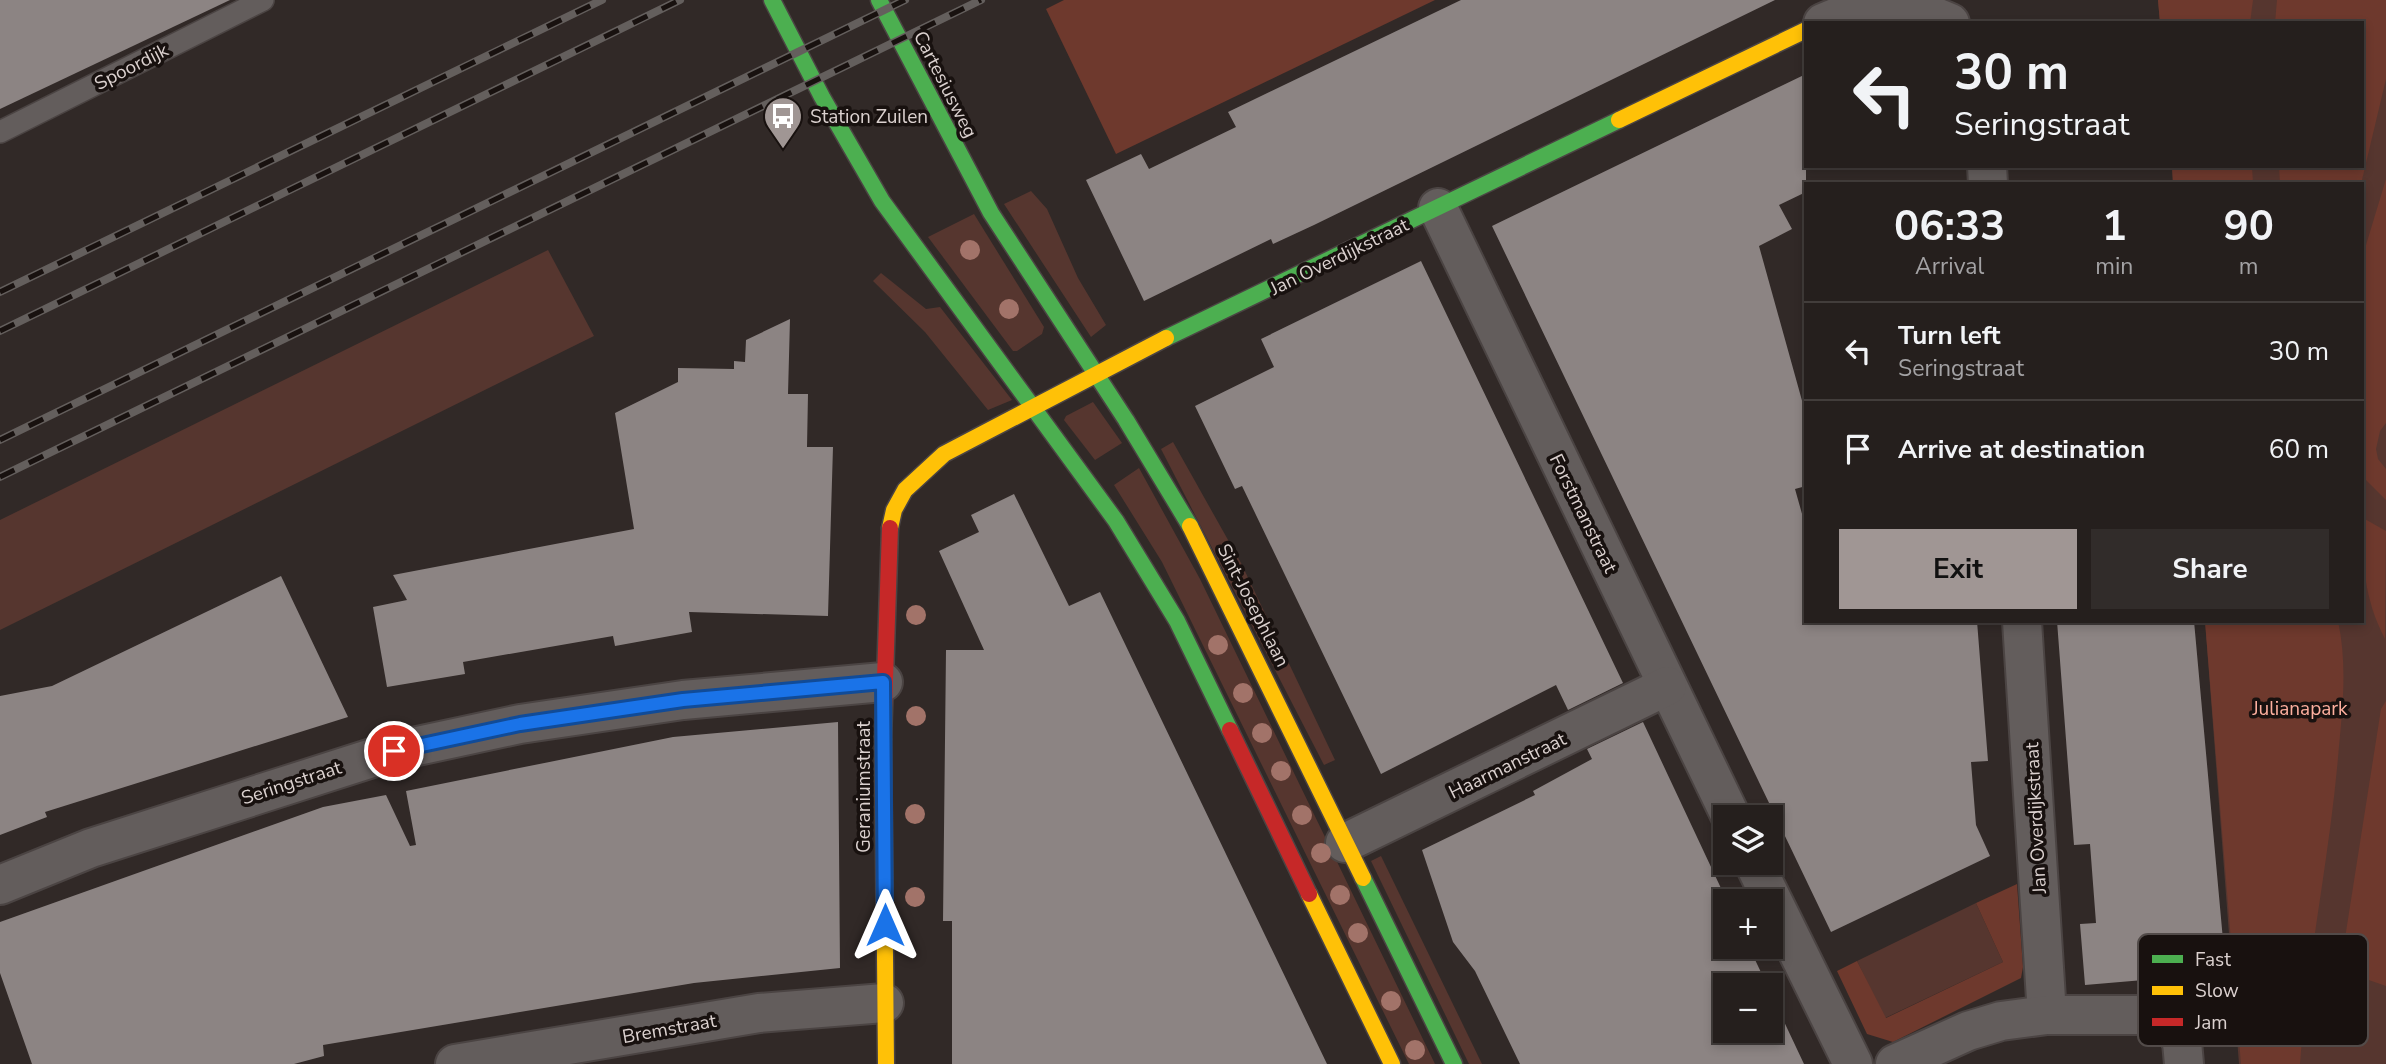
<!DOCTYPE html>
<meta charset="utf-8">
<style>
body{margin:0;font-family:"Nunito Sans",sans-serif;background:#312c2a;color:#f1f3f6;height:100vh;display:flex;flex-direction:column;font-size:26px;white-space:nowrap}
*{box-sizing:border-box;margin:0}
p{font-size:23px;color:#a3a2a4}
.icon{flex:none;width:38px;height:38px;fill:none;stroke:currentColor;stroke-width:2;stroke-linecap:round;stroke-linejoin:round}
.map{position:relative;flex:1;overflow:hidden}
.details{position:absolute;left:1804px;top:182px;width:560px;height:441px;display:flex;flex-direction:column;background:#251f1d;border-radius:0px;box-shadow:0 4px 10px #0003,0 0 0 2px #423d3b}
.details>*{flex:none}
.banner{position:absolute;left:1804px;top:21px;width:560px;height:147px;border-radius:0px;box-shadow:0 4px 10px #0003,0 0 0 2px #423d3b;background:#251f1d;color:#f1f3f6;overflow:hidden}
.buttons{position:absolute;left:1713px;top:805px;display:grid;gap:14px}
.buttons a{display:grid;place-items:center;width:70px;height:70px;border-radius:0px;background:#251f1d;box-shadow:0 4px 10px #0003,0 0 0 2px #423d3b;font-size:35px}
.pin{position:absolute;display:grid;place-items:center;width:60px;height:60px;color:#fff;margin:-30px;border:4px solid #fff;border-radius:50%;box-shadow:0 2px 7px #0007}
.me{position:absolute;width:77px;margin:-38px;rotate:0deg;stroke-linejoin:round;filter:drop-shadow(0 0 5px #0008)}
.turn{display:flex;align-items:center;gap:24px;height:147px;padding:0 35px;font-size:32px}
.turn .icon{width:91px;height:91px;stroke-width:2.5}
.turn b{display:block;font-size:49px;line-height:60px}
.eta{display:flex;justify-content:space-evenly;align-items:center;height:119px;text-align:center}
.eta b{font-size:42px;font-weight:700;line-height:49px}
.cta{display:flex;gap:14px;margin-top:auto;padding:14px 35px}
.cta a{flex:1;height:80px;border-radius:0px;background:#a09694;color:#111;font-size:28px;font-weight:700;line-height:80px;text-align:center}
.cta a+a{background:#312c2a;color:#f1f3f6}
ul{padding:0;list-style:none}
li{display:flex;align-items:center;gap:21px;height:98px;padding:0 35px;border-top:2px solid #423d3b}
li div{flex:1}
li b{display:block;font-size:26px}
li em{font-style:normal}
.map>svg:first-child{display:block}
</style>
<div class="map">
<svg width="2386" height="1064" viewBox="0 0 2386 1064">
<rect width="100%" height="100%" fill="#312927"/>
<!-- green -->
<g fill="#56362f">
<polygon points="2158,0 2386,0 2386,1064 2239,1064 2205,621 2362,621 2362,184 2173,184 2172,166 2362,166 2362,23 2160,23"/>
<polygon points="1031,191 1047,209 1078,278 1106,325 1091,337 1004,204"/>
<polygon points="974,214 1044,327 1042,334 1017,351 1013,351 928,237"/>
<polygon points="548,250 594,336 0,630 0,520"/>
<polygon points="881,273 926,309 940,307 1012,400 988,410 925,332 873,281"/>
<polygon points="1093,402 1122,443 1095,460 1064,420 1066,416"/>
<polygon points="1173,442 1241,563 1335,760 1324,765 1161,449"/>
<polygon points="1139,468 1200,579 1435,1064 1409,1064 1162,562 1114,485"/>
<polygon points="1381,856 1482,1064 1469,1064 1371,861"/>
<polygon points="1976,903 2003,962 1885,1018 1857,961"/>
</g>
<!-- forest -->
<g fill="#6e392d">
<polygon points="1064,0 1435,0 1116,154 1046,9"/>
<polygon points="2158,0 2253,0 2250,23 2160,23"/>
<polygon points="2277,0 2386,0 2386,79 2361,184 2280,184 2279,166 2362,166 2362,23 2275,23"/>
<polygon points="2172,166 2252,166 2253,184 2173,184"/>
<polygon points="2386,179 2386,423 2380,431 2376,449 2378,459 2386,469 2386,500 2363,477 2363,255"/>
<path d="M2363,518L2386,531L2385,639C2364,599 2362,562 2363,518Z"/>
<path d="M2205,621H2338C2348,667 2342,712 2338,758C2329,861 2307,961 2300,1064H2241Z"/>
<polygon points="2386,701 2386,986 2340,970 2381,709"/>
<polygon points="2017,884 2023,967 2021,978 1893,1042 1867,1034 1837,971 1857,961 1886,1018 2003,962 1976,903"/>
</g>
<!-- building -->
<g fill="#8c8483">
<polygon points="0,0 230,0 0,109"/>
<polygon points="1461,0 1775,0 1314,225 1273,244 1271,239 1144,301 1086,180 1141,154 1149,169 1236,127 1228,112"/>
<polygon points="1806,74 1806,192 1779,205 1792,229 1759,246 1806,415 1806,486 1795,489 1806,528 1806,621 1977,621 1988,761 1971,762 1976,825 1990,856 1831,932 1492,226"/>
<polygon points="1421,261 1623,683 1568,710 1556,685 1381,774 1242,486 1235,489 1195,406 1274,367 1261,339"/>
<polygon points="790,319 788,394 808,394 807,447 833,447 828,616 689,612 692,632 615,646 613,636 463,662 465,674 387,687 373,607 407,600 393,575 634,529 615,413 678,382 678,368 734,369 734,361 745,362 746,340"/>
<polygon points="1014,494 1069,606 1100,592 1327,1064 952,1064 952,921 943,921 946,650 984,650 939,551 979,532 971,515"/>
<polygon points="281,576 348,717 45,812 47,817 0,835 0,696 52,686"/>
<polygon points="2057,621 2194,621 2226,973 2085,985 2080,924 2096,923 2090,844 2074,845"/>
<polygon points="838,722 840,968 694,983 323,1045 324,1056 294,1064 32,1064 0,973 0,922 323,807 386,795 410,846 416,845 406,791 673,737"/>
<polygon points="1643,722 1727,901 1726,947 1749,947 1767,985 1726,985 1726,1031 1771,1031 1771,994 1804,1064 1520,1064 1475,971 1453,942 1422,850 1535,795 1533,791 1592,759 1587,749"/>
</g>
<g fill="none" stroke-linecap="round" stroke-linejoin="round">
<defs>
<polyline id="lane" points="0,132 263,0"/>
<g id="street">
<path d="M1823,23C1875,0 1898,0 1950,23"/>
<polyline points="1987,166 1988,184"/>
<polyline points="1438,208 1731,817"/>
<polyline points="2022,621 2047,1015"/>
<polyline points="1345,843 1667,686"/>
<polyline points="1754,863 1853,1064"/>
<polyline points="0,885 91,848 394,751 520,724 683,700 883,682"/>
<polyline points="455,1064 759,1013 884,1003"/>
<polyline points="1895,1064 1968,1031 2001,1021 2047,1015 2147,1015 2171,1026 2177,1033 2182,1042 2184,1064"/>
</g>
<g id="fast">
<polyline points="772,0 822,97 882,201 1116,521 1177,621 1230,730"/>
<polyline points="879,0 991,213 1126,420 1190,526"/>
<polyline points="1166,338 1619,120"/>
<polyline points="1363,878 1454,1064"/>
</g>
<g id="slow">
<polyline points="1619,120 1806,30"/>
<polyline points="1190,526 1363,878"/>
<polyline points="890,528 894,510 905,490 944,454 1166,338"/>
<polyline points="883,739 886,1064"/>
<polyline points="1309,894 1392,1064"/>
</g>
<g id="jam">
<polyline points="1230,730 1309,894"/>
<polyline points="883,739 890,528"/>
</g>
</defs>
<!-- lane casing -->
<use href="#lane" stroke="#4b4443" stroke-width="24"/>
<!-- street casing -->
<use href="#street" stroke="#4b4443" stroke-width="42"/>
<!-- fast casing -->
<use href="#fast" stroke="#4b4443" stroke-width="19"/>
<!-- slow casing -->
<use href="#slow" stroke="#4b4443" stroke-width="19"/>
<!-- jam casing -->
<use href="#jam" stroke="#4b4443" stroke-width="19"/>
<!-- lane -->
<use href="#lane" stroke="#635d5c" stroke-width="21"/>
<!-- street -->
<use href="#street" stroke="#635d5c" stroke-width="38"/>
<!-- fast -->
<use href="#fast" stroke="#4caf50" stroke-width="16"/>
<!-- slow -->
<use href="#slow" stroke="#ffc107" stroke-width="16"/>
<!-- jam -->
<use href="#jam" stroke="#c62828" stroke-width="16"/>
<defs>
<g id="rail">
<polyline points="0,292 602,0"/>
<polyline points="0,331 680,0"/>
<polyline points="0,440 905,0"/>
<polyline points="0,477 981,0"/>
</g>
</defs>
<!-- rail casing -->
<use href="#rail" stroke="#645f5d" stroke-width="8"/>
<!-- rail -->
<use href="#rail" stroke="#18110f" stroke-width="5" stroke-dasharray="16" stroke-linecap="butt"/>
</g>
<!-- trees -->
<g fill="#a27369">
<circle cx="970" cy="250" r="10"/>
<circle cx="1009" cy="309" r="10"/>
<circle cx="916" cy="615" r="10"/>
<circle cx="1218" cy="645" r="10"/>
<circle cx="1243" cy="693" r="10"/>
<circle cx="916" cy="716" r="10"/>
<circle cx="1262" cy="733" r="10"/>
<circle cx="1281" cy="771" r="10"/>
<circle cx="915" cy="814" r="10"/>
<circle cx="1302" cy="815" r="10"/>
<circle cx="1321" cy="853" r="10"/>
<circle cx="1340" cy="895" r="10"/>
<circle cx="915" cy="897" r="10"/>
<circle cx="1358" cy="933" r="10"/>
<circle cx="1391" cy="1001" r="10"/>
<circle cx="1415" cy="1050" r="10"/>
</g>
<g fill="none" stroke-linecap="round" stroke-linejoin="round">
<defs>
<polyline id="route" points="394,751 520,724 683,700 883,682 885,925"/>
</defs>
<!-- route casing -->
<use href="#route" stroke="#114b97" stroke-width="18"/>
<!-- route -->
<use href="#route" stroke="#1a73e8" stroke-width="12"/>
</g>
<!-- icons -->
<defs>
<symbol id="bus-pin" viewBox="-11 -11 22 30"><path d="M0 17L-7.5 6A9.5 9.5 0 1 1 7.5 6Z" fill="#a09694" stroke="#18110f"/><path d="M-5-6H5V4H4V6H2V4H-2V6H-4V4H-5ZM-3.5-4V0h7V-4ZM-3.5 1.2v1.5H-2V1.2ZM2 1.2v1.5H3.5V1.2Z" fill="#fff"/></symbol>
</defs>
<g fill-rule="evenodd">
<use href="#bus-pin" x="761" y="94" width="44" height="60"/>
</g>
<g text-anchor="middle" stroke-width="7" stroke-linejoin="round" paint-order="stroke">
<!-- street labels -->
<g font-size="19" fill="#dbd1cf" stroke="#18110f">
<text transform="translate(131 66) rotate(-27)" y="7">Spoordijk</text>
<text transform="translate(946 84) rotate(63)" y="7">Cartesiusweg</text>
<text transform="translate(1339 256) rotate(-26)" y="7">Jan Overdijkstraat</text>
<text transform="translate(1584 513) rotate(64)" y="7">Forstmanstraat</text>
<text transform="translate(1254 605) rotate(63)" y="7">Sint-Josephlaan</text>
<text transform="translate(1507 765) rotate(-26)" y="7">Haarmanstraat</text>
<text transform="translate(291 782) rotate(-18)" y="7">Seringstraat</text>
<text transform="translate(863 787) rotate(-90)" y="7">Geraniumstraat</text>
<text transform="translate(2035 818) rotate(-93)" y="7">Jan Overdijkstraat</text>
<text transform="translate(669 1028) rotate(-10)" y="7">Bremstraat</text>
</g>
<!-- poi labels -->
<g font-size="19" fill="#dbd1cf" stroke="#18110f" text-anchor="start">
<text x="810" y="123">Station Zuilen</text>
</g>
<!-- park labels -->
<g font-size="19" fill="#feb09f" stroke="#18110f">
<text x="2300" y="715">Julianapark</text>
</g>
</g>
<!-- legend -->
<rect x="2138" y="934" width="230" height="112" rx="10" fill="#18110f" stroke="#524b49" stroke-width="2"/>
<rect x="2152" y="955" width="31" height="8" fill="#4caf50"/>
<rect x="2152" y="986" width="31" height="9" fill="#ffc107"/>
<rect x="2152" y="1018" width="31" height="8" fill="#c62828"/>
<g font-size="19" fill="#dbd1cf">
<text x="2195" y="966">Fast</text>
<text x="2195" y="997">Slow</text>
<text x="2195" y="1029">Jam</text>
</g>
</svg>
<div class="buttons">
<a><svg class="icon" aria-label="layers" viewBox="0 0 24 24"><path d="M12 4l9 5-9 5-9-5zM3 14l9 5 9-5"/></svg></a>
<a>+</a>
<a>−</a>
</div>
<div class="pin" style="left:394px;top:751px;background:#d93025"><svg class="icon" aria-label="arrive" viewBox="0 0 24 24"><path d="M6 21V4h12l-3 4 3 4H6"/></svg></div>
<svg class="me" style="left:885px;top:925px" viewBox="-20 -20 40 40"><path d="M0-17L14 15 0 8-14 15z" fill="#1a73e8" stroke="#fff" stroke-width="4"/></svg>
<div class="banner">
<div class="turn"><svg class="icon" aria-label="left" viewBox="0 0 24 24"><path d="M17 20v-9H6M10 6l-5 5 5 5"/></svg><div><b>30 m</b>Seringstraat</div></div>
</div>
<section class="details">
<div class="eta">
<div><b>06:33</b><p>Arrival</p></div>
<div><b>1</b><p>min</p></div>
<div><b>90</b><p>m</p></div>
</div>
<ul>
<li><svg class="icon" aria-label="left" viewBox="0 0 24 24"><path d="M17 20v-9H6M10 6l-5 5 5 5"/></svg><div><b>Turn left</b><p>Seringstraat</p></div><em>30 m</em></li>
<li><svg class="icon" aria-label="arrive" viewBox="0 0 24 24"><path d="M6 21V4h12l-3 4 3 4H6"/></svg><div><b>Arrive at destination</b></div><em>60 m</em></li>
</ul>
<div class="cta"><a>Exit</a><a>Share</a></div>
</section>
</div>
